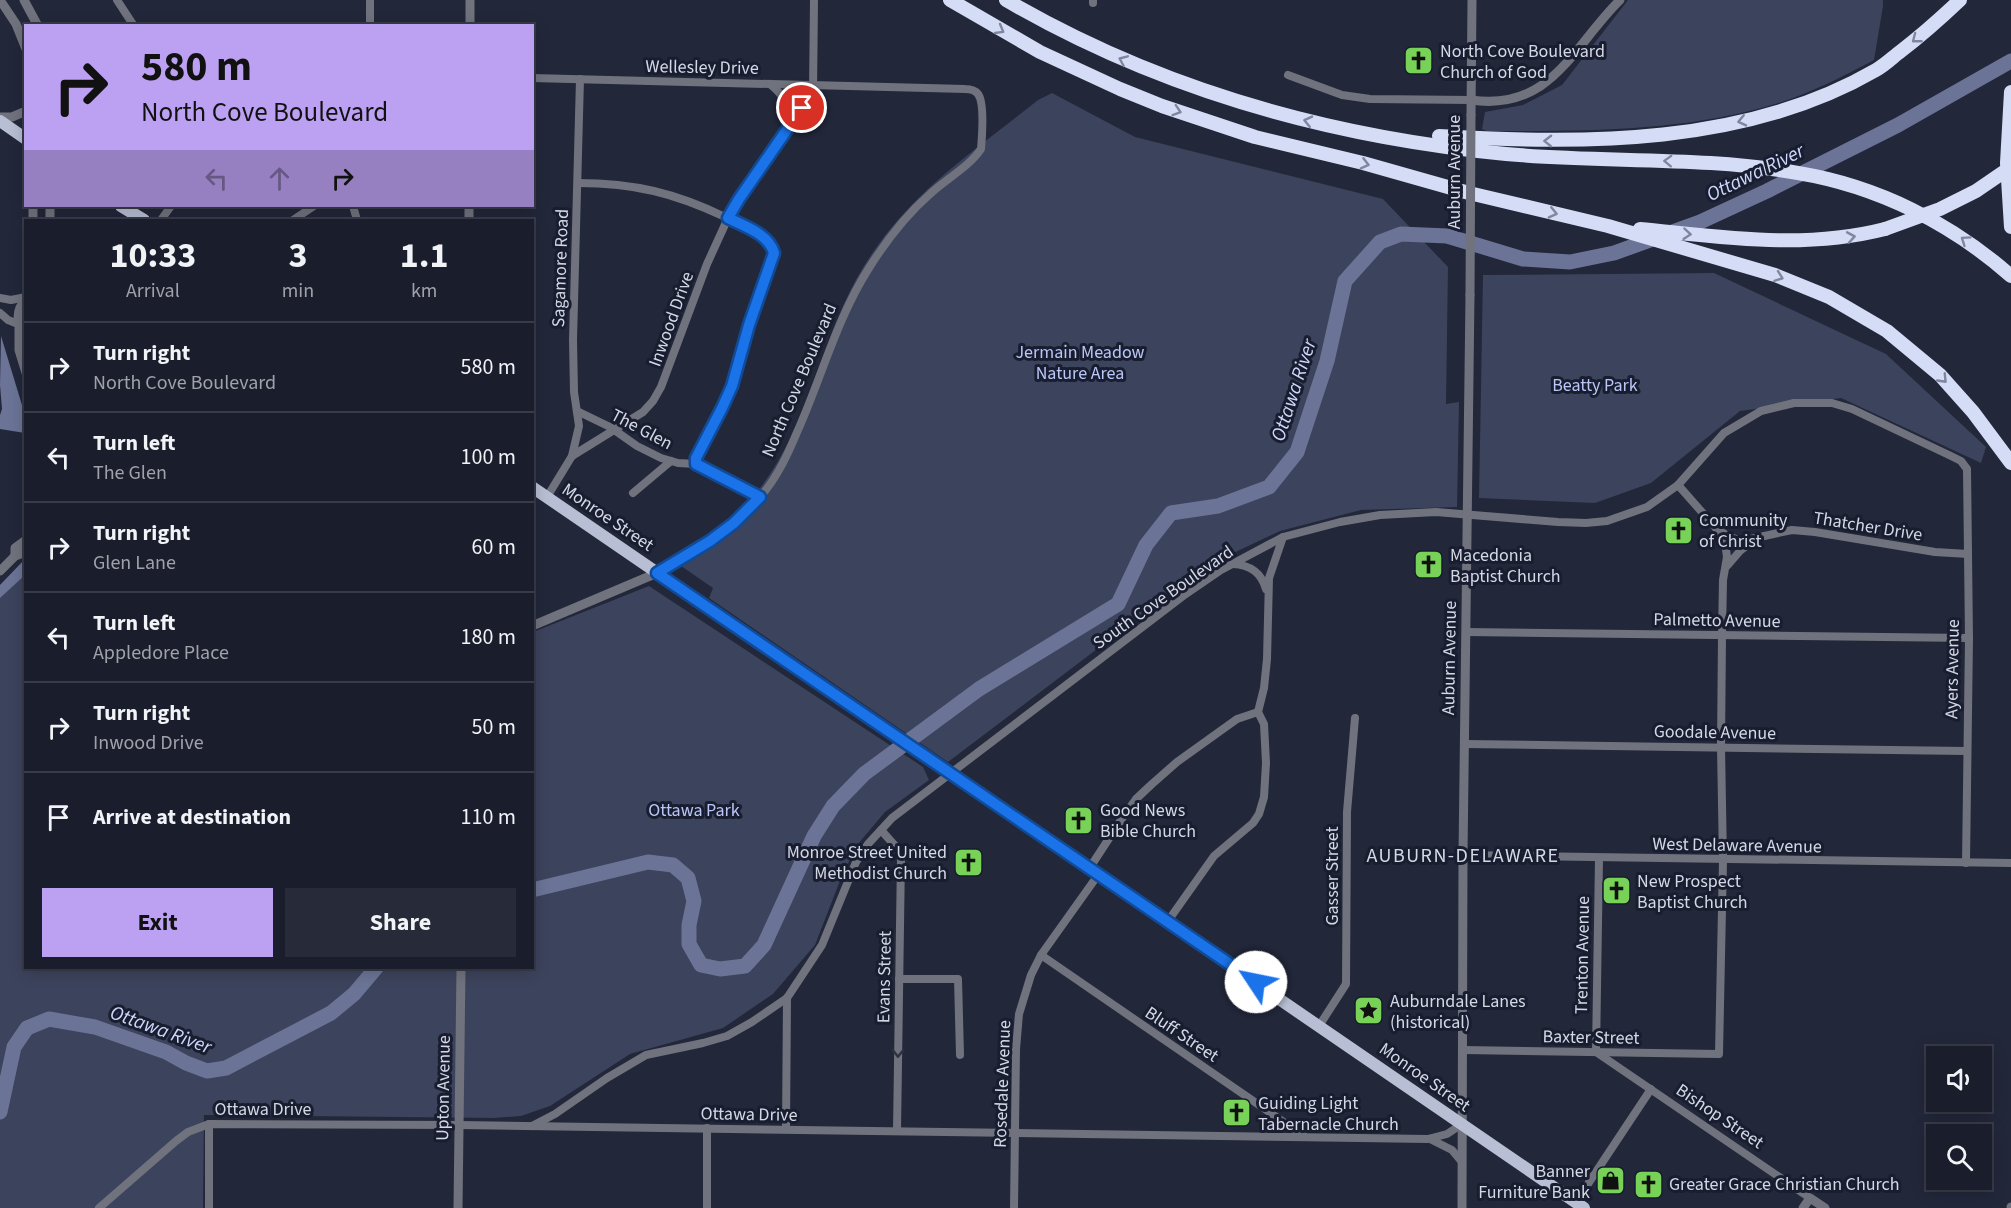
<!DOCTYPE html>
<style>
body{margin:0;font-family:"Source Sans 3",sans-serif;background:#272a38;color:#f1f3f6;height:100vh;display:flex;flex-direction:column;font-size:22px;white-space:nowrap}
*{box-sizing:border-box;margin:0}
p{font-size:20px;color:#9fa2a9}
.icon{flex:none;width:33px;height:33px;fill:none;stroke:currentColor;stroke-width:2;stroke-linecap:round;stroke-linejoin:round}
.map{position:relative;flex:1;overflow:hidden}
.drawer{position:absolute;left:24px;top:219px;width:510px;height:750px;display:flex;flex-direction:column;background:#1a1d2c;border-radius:0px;box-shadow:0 3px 15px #0003,0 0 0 2px #383b48}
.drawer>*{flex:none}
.top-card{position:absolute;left:24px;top:24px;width:510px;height:183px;border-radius:0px;box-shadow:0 3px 15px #0003,0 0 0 2px #383b48;background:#bca0f2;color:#111;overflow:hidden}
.controls{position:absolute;left:1926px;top:1046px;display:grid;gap:12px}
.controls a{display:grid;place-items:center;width:66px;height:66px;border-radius:0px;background:#1a1d2c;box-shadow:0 3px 15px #0003,0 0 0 2px #383b48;font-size:30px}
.pin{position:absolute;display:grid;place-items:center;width:51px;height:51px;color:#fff;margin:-26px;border:3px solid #fff;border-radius:50%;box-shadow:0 2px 6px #0007}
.me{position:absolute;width:66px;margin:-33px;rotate:304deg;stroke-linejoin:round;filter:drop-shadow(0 0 4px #0008)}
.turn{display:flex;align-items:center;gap:21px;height:126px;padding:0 18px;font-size:27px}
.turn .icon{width:78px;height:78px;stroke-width:2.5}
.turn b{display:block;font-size:42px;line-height:51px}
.lanes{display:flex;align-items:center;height:57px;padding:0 18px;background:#0003;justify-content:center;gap:30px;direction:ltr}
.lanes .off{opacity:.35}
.eta{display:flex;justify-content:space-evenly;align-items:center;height:102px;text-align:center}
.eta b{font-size:36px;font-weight:700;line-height:42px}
.cta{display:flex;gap:12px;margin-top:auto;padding:12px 18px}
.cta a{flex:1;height:69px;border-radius:0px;background:#bca0f2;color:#111;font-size:24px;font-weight:700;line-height:69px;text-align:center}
.cta a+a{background:#272a38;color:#f1f3f6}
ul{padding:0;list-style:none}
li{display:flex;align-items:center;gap:18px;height:90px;padding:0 18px;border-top:2px solid #383b48}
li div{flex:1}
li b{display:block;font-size:22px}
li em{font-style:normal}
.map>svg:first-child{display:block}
</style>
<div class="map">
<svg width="2011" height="1208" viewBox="0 0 2011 1208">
<rect width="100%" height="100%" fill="#22273a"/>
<!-- green -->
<g fill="#3c435c">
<path d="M1628,0H1883V6L1874,60C1840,78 1803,97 1765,107C1675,132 1579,131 1487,131L1482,129L1485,112L1523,105L1562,85Z"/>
<path d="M1052,93L1135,137L1383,199L1448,267L1446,404L1459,402L1457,507L1361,510L1280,531L1208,565L948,762L709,598L713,588L671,559C702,540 734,521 757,492C810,426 820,337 864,266C908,194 973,152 1038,100Z"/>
<polygon points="1714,273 1886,354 1986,447 1981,463 1841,398 1740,411 1651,483 1595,503 1479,498 1483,275"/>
<polygon points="25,574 26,968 532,968 533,632 649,586 923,767 929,780 885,812 858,844 843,873 815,945 773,994 723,1028 630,1054 550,1106 521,1116 494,1118 204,1115 203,1208 0,1208 0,596"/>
</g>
<!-- water -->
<g fill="#6b7496">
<polygon points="1,336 25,415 25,433 0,429 0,415 2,409 0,385"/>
<polygon points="25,559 25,575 0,598 0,585"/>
</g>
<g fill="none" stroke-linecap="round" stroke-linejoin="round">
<!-- river -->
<g stroke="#6b7496" stroke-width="15">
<polyline points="532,890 648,862 673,865 688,878 694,901 689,925 689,944 701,965 720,969 745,966 764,945 814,836 833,806 864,774 979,689 1118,604 1146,545 1171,513 1218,506 1269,487 1297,452 1327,361 1345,281 1380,242 1401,234 1447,236 1523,259 1570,262 1614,253 1700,222 1767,191 1898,125 2011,61"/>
<polyline points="0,1112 14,1047 27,1028 49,1019 95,1027 166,1052 186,1063 207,1071 226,1068 331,1013 354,994 376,968"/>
</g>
<!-- minor -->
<g stroke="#70737d" stroke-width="8">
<polyline points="117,0 134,26"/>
<polyline points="1093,3 1093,0"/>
<polyline points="370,26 370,0"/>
<polyline points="1288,75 1342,95 1370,99 1471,100"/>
<path d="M532,78L965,89C970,89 975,90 978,94C985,103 982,137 981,149C969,167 946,179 930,194C906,215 886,241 869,268C837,318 822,376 798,430C788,454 777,478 760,497C731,530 694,551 657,573"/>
<path d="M770,84C784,95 789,106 792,123"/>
<path d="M578,183C634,183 675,193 725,217C743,225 759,232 773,246V260L749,325L732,386L722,408L699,450L696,464"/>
<polyline points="353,206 357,220"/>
<polyline points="161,220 171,206"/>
<polyline points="293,220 314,206"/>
<polyline points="0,298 11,300 26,297"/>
<polyline points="0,313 8,320 18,324"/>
<polyline points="577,411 610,427 637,446 661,458 678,463 696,464 760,497"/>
<polyline points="572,456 579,426 574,392 573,340 580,79"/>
<polyline points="1678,485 1716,528 1728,536 1741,541 1792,530 1815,532 1935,552 1968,554"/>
<polyline points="633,493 671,461"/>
<polyline points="547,497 572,456 643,412 653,401 661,387 707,264 728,218 739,199 813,93 814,0"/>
<path d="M1233,564C1250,565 1261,572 1266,589"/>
<polyline points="1727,566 1740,551 1755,539"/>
<polyline points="1466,632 1969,638"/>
<polyline points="1464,744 1966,751"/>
<polyline points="881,830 897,848 901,858 897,1131"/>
<polyline points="1463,855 2011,863"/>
<polyline points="1599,858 1596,1052 1810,1198"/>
<polyline points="1089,869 1123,817 1136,799 1152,784 1177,762 1237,719 1258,712"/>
<polyline points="1168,921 1214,856 1253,823 1259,814 1264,797 1266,763 1264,724 1258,712 1264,688 1267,659 1269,578 1283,537"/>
<polyline points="1041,955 1304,1136"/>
<polyline points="899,979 958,979 960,1055"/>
<polyline points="1319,1026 1346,984 1347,812 1355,718"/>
<polyline points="1463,1050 1719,1054 1723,860 1721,747 1722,635 1723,580 1727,557 1725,542 1716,528"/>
<polyline points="532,1126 555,1114 607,1078 646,1055 703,1043 727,1036 752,1022 787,998 822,945 856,862 868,844 892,818 1183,596 1221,570 1283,537 1340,522 1380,515 1436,512 1558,522 1586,523 1607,521 1647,507 1678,485 1724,433 1761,411 1794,403 1832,403 1852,409 1951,456 1961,461 1967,469 1969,638 1966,863"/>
<polyline points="786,1129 787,998"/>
<polyline points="1430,1139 1452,1150 1462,1162"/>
<polyline points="1576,1202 1651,1089"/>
<polyline points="99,1208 176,1141 188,1132 209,1124 459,1125 1428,1139 1447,1134 1462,1124"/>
<polyline points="209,1208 209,1124"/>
<polyline points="707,1208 707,1128"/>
<polyline points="1014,1208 1016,1049 1019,1014 1031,975 1041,955 1098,875"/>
</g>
<!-- tertiary -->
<g stroke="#70737d" stroke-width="9">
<polyline points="0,0 16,24 26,49"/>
<polyline points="24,0 38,26"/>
<polyline points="470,0 470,26"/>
<path d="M1471,100C1551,112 1573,46 1620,0"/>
<polyline points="1471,115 1472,0"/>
<polyline points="0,117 12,117 26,111"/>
<polyline points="33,220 33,206"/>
<polyline points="50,220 50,206"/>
<polyline points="469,220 469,206"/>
<path d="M26,299C16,309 15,325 26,335"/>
<polyline points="19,328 19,350 26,373"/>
<polyline points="15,556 15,548 26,540"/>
<polyline points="0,571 15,556 26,552"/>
<polyline points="532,626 657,573"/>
<polyline points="458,1208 461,968"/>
<polyline points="1462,1208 1463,855 1470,295"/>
<polyline points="1803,1208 1810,1198 1825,1208"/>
<polyline points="2011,1208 2011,1207"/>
</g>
<!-- primary -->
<g stroke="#b8bed3" stroke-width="12">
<polyline points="0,121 26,139"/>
<polyline points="121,206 144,220"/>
<polyline points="532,487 1584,1208"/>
</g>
<!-- motorway -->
<g stroke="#d4dcf6" stroke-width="14">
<polyline points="950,0 1040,52 1120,89 1162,106 1255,137 1363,163 1469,193 1608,226 1775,275 1829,297 1887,331 1940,375 1973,412 2011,463"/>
<path d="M1006,0C1159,89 1330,137 1506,154C1603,163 1702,156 1798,173C1877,186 1951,223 2011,276"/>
<polyline points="2011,92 2007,163 2011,227"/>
<path d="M1439,136C1585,144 1745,146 1876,70C1885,65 1893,57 1901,51C1922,35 1941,18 1960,0"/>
<path d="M1640,229C1722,237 1803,250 1885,229"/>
</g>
<!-- tertiary-bridge -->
<polyline stroke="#70737d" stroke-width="9" points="1470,295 1471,115"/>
<!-- motorway-bridge -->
<polyline stroke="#d4dcf6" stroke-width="14" points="1885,229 1940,209 1976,191 2011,167"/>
</g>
<!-- one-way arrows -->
<defs><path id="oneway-chevron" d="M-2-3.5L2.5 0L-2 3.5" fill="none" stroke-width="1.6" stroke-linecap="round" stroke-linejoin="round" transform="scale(1.5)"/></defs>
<g stroke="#80869d">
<use href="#oneway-chevron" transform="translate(1000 30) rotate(30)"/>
<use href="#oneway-chevron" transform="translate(1916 39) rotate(142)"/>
<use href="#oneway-chevron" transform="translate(1123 60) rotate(-157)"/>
<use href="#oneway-chevron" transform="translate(1177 111) rotate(18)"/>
<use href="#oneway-chevron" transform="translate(1308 121) rotate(-167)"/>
<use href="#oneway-chevron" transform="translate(1742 121) rotate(167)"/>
<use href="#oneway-chevron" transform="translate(1548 141) rotate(-179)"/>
<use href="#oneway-chevron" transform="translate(1668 161) rotate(-178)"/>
<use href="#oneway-chevron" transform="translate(1365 164) rotate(14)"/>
<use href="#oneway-chevron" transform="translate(1553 213) rotate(13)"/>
<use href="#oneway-chevron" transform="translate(1687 234) rotate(5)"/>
<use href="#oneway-chevron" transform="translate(1851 237) rotate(-10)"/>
<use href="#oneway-chevron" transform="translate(1965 240) rotate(-145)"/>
<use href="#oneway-chevron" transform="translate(1779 277) rotate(20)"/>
<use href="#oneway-chevron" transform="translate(1943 379) rotate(46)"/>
</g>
<use stroke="#2f3243" href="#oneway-chevron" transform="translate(898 1053) rotate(91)"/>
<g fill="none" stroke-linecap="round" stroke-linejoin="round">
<defs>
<path id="route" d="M802,108L739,199L728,218C744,226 769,234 774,253L749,325L732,386L722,408L696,458V464L760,497L734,523L710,541L657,573L1256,982"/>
</defs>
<!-- route casing -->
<use href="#route" stroke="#114b97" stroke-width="15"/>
<!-- route -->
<use href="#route" stroke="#1a73e8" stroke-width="10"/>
</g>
<!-- icons -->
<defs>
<symbol id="church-square" viewBox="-11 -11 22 22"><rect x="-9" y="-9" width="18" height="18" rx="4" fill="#78d258" stroke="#191d30"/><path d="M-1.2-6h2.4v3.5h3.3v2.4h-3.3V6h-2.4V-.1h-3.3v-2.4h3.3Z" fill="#111"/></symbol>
<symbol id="sight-square" viewBox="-11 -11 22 22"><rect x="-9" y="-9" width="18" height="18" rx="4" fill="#78d258" stroke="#191d30"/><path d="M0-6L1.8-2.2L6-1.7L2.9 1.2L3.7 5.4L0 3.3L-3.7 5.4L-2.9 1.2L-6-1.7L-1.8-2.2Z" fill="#111"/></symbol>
<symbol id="shop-square" viewBox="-11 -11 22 22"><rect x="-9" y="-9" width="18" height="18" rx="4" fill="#78d258" stroke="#191d30"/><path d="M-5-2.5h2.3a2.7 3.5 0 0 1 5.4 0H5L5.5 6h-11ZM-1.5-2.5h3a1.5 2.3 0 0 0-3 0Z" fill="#111"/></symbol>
</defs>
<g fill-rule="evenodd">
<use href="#church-square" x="1402" y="44" width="33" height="33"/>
<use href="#church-square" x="1662" y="514" width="33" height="33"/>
<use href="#church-square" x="1412" y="548" width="33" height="33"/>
<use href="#church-square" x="1062" y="804" width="33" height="33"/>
<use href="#church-square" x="952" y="846" width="33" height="33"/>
<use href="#church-square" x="1600" y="874" width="33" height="33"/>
<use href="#sight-square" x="1352" y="994" width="33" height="33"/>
<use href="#church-square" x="1220" y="1096" width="33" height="33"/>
<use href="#shop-square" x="1594" y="1164" width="33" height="33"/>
<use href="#church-square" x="1632" y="1168" width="33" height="33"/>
</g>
<g text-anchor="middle" stroke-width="6" stroke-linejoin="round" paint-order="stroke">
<!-- poi labels -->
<g font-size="18" fill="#d4d8e5" stroke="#191d30" text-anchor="start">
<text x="1440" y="57">North Cove Boulevard<tspan x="1440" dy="21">Church of God</tspan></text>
<text x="1699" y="526">Community<tspan x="1699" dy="21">of Christ</tspan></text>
<text x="1450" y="561">Macedonia<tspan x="1450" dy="21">Baptist Church</tspan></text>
<text x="1100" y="816">Good News<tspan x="1100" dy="21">Bible Church</tspan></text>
<text x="947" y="858" text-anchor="end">Monroe Street United<tspan x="947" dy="21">Methodist Church</tspan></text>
<text x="1637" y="887">New Prospect<tspan x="1637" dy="21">Baptist Church</tspan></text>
<text x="1390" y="1007">Auburndale Lanes<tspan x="1390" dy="21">(historical)</tspan></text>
<text x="1258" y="1109">Guiding Light<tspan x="1258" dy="21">Tabernacle Church</tspan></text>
<text x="1590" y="1177" text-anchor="end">Banner<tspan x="1590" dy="21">Furniture Bank</tspan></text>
<text x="1669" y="1190">Greater Grace Christian Church</text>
</g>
<!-- street labels -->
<g font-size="18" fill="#d4d8e5" stroke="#191d30">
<text transform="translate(702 67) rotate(1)" y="6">Wellesley Drive</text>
<text transform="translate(1454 172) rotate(-90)" y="6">Auburn Avenue</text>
<text transform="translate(560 268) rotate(-88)" y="6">Sagamore Road</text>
<text transform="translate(671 319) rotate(-70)" y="6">Inwood Drive</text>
<text transform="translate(799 380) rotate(-67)" y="6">North Cove Boulevard</text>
<text transform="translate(642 429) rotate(28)" y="6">The Glen</text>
<text transform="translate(608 517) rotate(34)" y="6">Monroe Street</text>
<text transform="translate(1868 526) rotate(9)" y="6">Thatcher Drive</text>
<text transform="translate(1163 597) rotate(-35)" y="6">South Cove Boulevard</text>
<text transform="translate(1717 620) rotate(1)" y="6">Palmetto Avenue</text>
<text transform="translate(1449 658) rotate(-89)" y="6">Auburn Avenue</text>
<text transform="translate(1952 669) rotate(-89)" y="6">Ayers Avenue</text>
<text transform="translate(1715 732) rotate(1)" y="6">Goodale Avenue</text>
<text transform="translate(1737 845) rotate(1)" y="6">West Delaware Avenue</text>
<text transform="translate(1332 876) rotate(-90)" y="6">Gasser Street</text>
<text transform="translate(1582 955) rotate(-89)" y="6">Trenton Avenue</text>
<text transform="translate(884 977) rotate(-89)" y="6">Evans Street</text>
<text transform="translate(1182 1034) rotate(34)" y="6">Bluff Street</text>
<text transform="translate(1591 1037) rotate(1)" y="6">Baxter Street</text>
<text transform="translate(1425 1077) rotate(35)" y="6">Monroe Street</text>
<text transform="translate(1002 1084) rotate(-88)" y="6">Rosedale Avenue</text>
<text transform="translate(443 1088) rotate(-89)" y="6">Upton Avenue</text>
<text x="263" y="1115">Ottawa Drive</text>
<text transform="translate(749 1114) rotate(1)" y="6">Ottawa Drive</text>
<text transform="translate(1720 1116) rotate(34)" y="6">Bishop Street</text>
</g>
<!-- park labels -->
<g font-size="18" fill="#bac7f6" stroke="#191d30">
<text x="1080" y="358">Jermain Meadow<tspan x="1080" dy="21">Nature Area</tspan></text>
<text x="1595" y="391">Beatty Park</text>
<text x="694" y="816">Ottawa Park</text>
</g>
<!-- water labels -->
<g font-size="20" font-style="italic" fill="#ced8fc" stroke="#191d30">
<text transform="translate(1755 172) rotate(-26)" y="7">Ottawa River</text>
<text transform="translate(1293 390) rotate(-72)" y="7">Ottawa River</text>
<text transform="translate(161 1029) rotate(20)" y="7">Ottawa River</text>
</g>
<!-- neighbourhood labels -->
<g font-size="20" letter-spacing="1.5" fill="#d4d8e5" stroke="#191d30">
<text x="1463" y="862">AUBURN-DELAWARE</text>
</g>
</g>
</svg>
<div class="controls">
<a><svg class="icon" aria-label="sound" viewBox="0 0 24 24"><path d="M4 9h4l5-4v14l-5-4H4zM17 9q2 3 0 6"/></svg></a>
<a><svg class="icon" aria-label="search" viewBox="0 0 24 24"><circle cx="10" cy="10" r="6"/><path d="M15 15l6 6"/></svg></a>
</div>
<div class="pin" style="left:802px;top:108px;background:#d93025"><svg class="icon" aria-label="arrive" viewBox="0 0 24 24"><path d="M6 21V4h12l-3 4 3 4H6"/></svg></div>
<svg class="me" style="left:1256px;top:982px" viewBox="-20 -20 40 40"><circle r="19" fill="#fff"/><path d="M0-13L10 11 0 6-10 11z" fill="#1a73e8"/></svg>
<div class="top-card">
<div class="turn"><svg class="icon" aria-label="right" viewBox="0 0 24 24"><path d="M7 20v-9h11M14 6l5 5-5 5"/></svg><div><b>580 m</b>North Cove Boulevard</div></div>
<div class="lanes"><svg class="icon off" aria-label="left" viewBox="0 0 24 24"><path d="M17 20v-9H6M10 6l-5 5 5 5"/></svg><svg class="icon off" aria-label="ahead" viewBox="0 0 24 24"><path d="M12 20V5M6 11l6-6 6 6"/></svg><svg class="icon" aria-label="right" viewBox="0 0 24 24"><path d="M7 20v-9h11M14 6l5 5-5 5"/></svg></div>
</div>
<section class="drawer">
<div class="eta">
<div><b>10:33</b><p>Arrival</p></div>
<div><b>3</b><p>min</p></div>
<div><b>1.1</b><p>km</p></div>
</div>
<ul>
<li><svg class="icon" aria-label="right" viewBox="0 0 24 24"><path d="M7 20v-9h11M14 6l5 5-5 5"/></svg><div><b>Turn right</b><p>North Cove Boulevard</p></div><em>580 m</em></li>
<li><svg class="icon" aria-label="left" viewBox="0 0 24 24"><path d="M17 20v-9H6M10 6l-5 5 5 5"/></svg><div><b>Turn left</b><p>The Glen</p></div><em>100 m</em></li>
<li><svg class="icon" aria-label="right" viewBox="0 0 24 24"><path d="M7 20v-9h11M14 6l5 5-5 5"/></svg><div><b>Turn right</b><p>Glen Lane</p></div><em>60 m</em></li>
<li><svg class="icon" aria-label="left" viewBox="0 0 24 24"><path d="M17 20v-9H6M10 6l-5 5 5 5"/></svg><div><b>Turn left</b><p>Appledore Place</p></div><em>180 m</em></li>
<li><svg class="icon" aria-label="right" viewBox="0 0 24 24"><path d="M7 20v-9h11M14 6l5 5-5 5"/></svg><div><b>Turn right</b><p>Inwood Drive</p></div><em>50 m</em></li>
<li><svg class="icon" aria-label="arrive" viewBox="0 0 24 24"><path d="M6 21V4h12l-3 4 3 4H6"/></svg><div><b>Arrive at destination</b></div><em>110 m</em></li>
</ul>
<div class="cta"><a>Exit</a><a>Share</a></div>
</section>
</div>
